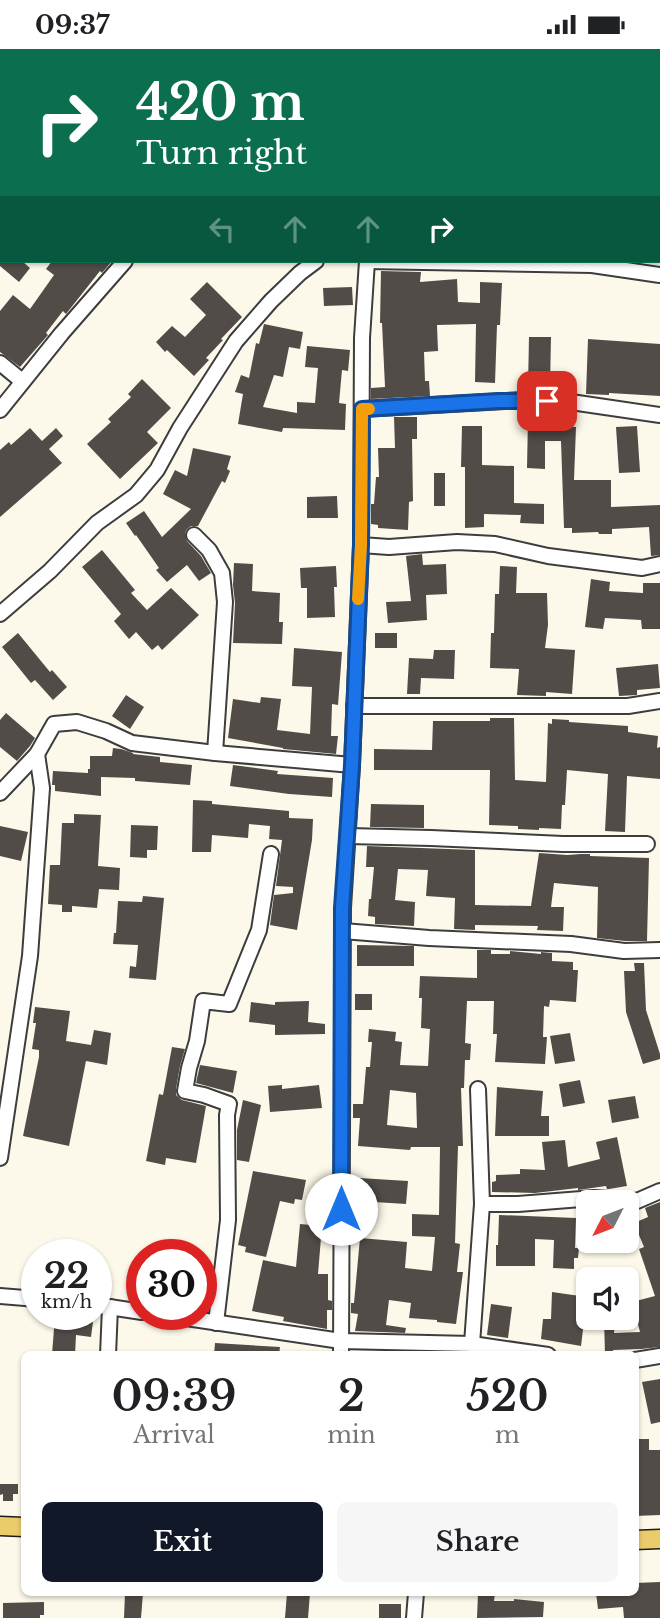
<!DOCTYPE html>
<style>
body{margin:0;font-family:"Libre Baskerville",serif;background:#f6f6f6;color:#202124;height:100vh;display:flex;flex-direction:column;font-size:26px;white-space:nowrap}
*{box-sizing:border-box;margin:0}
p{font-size:23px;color:#757577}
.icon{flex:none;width:38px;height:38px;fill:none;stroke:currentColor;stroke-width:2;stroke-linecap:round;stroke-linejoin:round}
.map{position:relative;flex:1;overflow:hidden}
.details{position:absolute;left:21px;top:1302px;width:618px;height:245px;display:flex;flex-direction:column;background:#fff;border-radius:10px;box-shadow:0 2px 5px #0004}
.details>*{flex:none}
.top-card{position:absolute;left:0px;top:0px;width:662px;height:214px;box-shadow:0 2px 5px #0004;background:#0b6e4f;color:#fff;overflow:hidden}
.needle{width:46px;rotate:228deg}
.buttons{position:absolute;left:576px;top:1141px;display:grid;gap:14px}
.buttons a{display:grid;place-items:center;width:63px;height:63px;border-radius:10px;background:#fff;box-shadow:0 2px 5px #0004;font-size:35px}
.speed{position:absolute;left:21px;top:1190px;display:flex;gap:14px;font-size:35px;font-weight:700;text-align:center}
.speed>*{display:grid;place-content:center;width:91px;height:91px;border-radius:50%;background:#fff;box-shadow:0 2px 5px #0004;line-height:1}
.speed small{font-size:18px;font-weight:400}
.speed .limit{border:10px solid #d22;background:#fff;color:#111}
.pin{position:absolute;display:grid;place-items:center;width:60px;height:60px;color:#fff;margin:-30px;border-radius:14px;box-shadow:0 4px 10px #0006}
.me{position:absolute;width:77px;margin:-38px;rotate:0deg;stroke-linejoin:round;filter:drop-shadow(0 0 5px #0008)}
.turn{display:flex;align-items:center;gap:24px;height:147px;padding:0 21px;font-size:32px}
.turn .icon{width:91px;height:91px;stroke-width:2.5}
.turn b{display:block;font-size:49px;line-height:60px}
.lanes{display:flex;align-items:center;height:66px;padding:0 21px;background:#0003;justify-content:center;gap:35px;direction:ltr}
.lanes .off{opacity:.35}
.eta{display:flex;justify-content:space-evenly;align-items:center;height:119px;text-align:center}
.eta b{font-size:42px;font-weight:600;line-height:49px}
.primary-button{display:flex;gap:14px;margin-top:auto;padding:14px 21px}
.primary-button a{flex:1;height:80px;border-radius:10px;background:#111827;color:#fff;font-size:28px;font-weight:600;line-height:80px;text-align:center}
.primary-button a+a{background:#f6f6f6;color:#202124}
.status{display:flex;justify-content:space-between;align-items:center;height:49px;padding:0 35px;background:#fff;direction:ltr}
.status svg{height:19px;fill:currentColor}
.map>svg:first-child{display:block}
</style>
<div class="status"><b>09:37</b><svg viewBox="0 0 49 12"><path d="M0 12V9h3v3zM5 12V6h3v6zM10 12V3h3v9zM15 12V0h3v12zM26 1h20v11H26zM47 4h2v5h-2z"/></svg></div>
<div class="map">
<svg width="660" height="1569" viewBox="0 0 660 1569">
<rect width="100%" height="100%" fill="#fdf9ea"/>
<!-- building -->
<g fill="#524c48" fill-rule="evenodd">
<polygon points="0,212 22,212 30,219 19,233 0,217"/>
<polygon points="52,212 112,212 102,224 100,222 66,265 63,262 46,284 48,286 20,318 0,303 0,262 13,246 30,260 54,226 46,220"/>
<polygon points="381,222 421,223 420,233 457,230 458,253 480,254 480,233 502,234 500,276 497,276 495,334 475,333 476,275 437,276 438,302 424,303 425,332 429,332 430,347 371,350 371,339 385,338 382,274 380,274"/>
<polygon points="207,233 242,268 221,290 223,291 206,309 209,311 194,327 167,301 165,303 156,293 172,277 185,288 206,266 190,250"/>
<polygon points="352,238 353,256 324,257 323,239"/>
<polygon points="264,275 303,283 300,300 289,298 283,328 274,326 263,358 297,364 297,353 315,354 318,319 305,318 307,297 350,301 348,322 342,321 339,354 346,355 345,381 283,379 282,383 238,375 243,345 235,343 241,326 249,329 256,294 259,295"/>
<polygon points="529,288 551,288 550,339 528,338"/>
<polygon points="588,290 660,295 660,347 609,344 609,346 586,345"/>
<polygon points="142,330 171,359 147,383 158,394 120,430 87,395 111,373 108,370 131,348 128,345"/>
<polygon points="394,368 417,368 417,390 412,390 413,452 409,453 408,481 378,479 378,476 371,475 371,455 374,455 376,428 379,428 378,399 395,399"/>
<polygon points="528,369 547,369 547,377 576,378 574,431 611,431 611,458 660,456 660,506 651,507 649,478 612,480 612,485 599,485 598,483 572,484 572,479 564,479 561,392 545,392 545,420 527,419"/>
<polygon points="462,377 482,377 482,416 514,417 514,454 544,455 544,475 520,474 521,466 484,465 484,478 465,479 465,418 461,418"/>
<polygon points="637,377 640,423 619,424 616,378"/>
<polygon points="30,379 42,392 56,379 63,387 49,400 62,414 0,468 0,401 9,393 11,396"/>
<polygon points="193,399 231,407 227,420 230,422 225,434 222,432 198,477 191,477 187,480 185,484 187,492 201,507 211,524 199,532 187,516 167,533 156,521 159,519 136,486 135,487 126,474 144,462 162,488 191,460 163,445 175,421 187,427"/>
<rect x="434" y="424" width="11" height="33"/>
<polygon points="337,447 338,469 307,469 307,448"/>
<polygon points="102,501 135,541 131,544 147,561 171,539 199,566 162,601 158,596 152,601 136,583 129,590 114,572 121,565 82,518"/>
<polygon points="422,505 423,516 446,515 447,545 426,546 427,571 388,574 386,553 411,552 406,507"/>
<polygon points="234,514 253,515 252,542 280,544 279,573 283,573 282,595 233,594 235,554 233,536"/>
<polygon points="336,517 337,538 334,538 335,568 307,569 307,539 301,539 300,519"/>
<polygon points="500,517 517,518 516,544 547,544 548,576 545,599 575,601 572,645 546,643 546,647 517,646 519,620 490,619 491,584 494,584 495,545 499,545"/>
<polygon points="591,530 610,533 609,542 643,544 643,534 660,534 660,580 642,580 641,571 605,569 603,580 585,578"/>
<polygon points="18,584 50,623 52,621 67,638 53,651 35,631 31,634 2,598"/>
<rect x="375" y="584" width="22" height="15"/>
<polygon points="294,599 342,603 338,656 332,655 331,687 338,687 336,705 283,700 283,699 228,689 233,650 260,654 261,648 281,650 277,681 310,685 312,638 292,637"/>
<polygon points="434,601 455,601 454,630 421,629 420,645 407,645 409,609 433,610"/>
<polygon points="658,615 660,639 637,641 637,646 619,647 616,619"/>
<polygon points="126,646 144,658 130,680 112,667"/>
<polygon points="6,664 35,689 30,697 17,712 0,698 0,671"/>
<polygon points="490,669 514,669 515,731 546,733 548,674 552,675 552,670 569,671 569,673 628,677 628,683 658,687 657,699 660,698 660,730 627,727 625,783 605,782 608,725 567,721 565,756 562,756 561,780 539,779 539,781 518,780 518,777 489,776 490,721 374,721 374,700 432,701 433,672 490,672"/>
<polygon points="113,699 121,700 133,704 133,705 160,708 160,713 192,716 190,736 135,732 135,729 101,728 101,747 55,742 55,736 52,736 53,722 88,724 88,720 90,720 90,707 112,707"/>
<polygon points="233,716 278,722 277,725 333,729 332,748 289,745 230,737"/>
<polygon points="193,751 212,752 212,755 289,762 289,769 313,770 312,791 297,881 270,876 274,846 293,844 293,838 276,837 282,791 269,790 270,777 249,775 248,789 212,786 211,803 192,803"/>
<polygon points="371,755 424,756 424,779 370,778"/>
<polygon points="74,765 101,766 98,817 120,819 119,841 99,840 97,859 72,857 72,863 62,863 62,856 48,855 50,816 60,816 62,774 74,774"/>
<polygon points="131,776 158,777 157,801 147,801 147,809 130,808"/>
<polygon points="0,777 28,783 21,812 0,807"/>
<polygon points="367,797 475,801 475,856 531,857 539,804 567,806 581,805 590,805 590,807 649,809 647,892 625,892 597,889 598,838 554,834 551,858 564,858 563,882 537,881 538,877 475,876 475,881 454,880 455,849 426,847 428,821 398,820 395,851 415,853 414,877 375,875 375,868 368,867 369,850 371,850 374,818 366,818"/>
<polygon points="143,847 164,849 156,931 129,929 130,917 136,918 138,896 113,895 114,884 116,884 118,852 142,853"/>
<polygon points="357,896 414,897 414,917 357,917"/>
<path d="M477,901H491V905H510V902L541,905V903L552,904V912L573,913V921H578L576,953L550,951L549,958L544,957L543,988H547L545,1015L495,1013L497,985H493L494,952H467L465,994L471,995L470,1011H465L464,1039H461L463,1097H458L455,1194L460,1195L457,1223H463L456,1275L437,1273V1271L409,1269L411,1254L389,1251L386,1276L406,1279L405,1284L355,1282L358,1265L351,1264V1254H354L360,1189L407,1193L405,1219L432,1222L435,1188L412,1187V1165L439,1166L440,1098H411L410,1101L358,1097L360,1069H353V1055H363L366,1018H370L372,993H368L369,980L396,983L395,992L402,993L400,1016L428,1017L430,980L421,979L422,949H419L420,927L477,929ZM390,1041L416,1044L417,1079L387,1076Z"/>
<polygon points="634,914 644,914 646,961 660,1005 660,1010 643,1015 626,963 624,922 635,922"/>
<rect x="355" y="945" width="17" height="16"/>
<polygon points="309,952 308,973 325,975 325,985 275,986 275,976 249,973 251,953 275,956 275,953"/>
<polygon points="35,958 70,962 66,992 91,996 94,981 111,984 107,1016 86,1012 69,1097 23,1087 39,1008 39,1001 32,1000 36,974 33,974"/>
<polygon points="570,984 575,1012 555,1015 550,987"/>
<polygon points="172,998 185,1000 180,1017 176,1040 176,1046 182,1051 206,1057 196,1114 166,1109 165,1116 146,1112 159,1045 163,1046"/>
<polygon points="200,1016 237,1022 233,1044 196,1034"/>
<polygon points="580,1031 585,1054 563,1058 559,1035"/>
<polygon points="282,1036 282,1040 319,1036 322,1059 270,1063 268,1037"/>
<polygon points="497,1038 543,1042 541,1067 549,1067 549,1087 495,1087"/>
<polygon points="635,1047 639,1069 612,1074 608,1051"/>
<polygon points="243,1051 261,1056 249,1113 237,1111 237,1081"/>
<polygon points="617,1088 627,1137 609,1140 607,1140 606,1137 578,1141 578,1139 535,1144 492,1143 492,1133 496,1132 496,1126 520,1125 520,1120 545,1121 542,1093 565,1091 568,1118 600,1110 596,1093"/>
<polygon points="253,1122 306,1131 302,1151 295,1150 294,1155 280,1152 266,1208 245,1203 246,1198 238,1196"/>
<polygon points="359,1129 408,1132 406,1155 358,1152"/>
<polygon points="660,1153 660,1298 641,1300 613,1301 612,1306 605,1306 604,1269 616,1269 614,1284 640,1283 632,1253 655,1247 639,1200 644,1198 634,1174 648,1168 645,1159"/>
<polygon points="499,1166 576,1169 575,1199 579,1199 578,1209 574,1209 574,1220 553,1219 554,1191 535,1190 535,1217 496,1217 496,1196 498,1196"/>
<polygon points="300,1175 322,1177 318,1225 328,1225 328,1251 332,1252 332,1261 327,1261 327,1280 283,1272 284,1268 252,1262 263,1211 296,1218"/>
<polygon points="552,1243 587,1248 581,1297 541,1290 543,1270 551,1270"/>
<polygon points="491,1255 512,1258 508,1289 487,1286"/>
<polygon points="55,1267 93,1273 91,1288 76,1286 75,1306 52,1305"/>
<polygon points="215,1294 280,1298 279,1306 214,1306"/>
<polygon points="660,1330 660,1373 651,1375 642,1333"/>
<polygon points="635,1390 649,1390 649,1401 660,1401 660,1466 635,1467"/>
<polygon points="0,1435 18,1435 18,1445 13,1445 13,1452 3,1452 3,1445 0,1446"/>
<polygon points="660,1533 660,1569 624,1569 623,1558 598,1560 596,1544 635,1544 635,1534"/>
<polygon points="125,1544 143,1544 141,1569 124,1569"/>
<polygon points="287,1544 310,1544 308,1569 285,1569"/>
<polygon points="478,1544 495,1544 494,1552 514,1552 514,1550 544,1553 543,1568 477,1569"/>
<polygon points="44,1553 44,1566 40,1566 40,1569 3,1569 3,1554"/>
<rect x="379" y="1555" width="22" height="14"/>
</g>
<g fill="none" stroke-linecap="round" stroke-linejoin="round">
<defs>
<g id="minor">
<polyline points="98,2 100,0"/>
<polyline points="305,2 306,0"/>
<polyline points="369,2 369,0"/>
<polyline points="0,127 2,124"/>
<polyline points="367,212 592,216 660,226"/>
<polyline points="0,314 22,332"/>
<polyline points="362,360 523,351 571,353 660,366"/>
<polyline points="0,361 62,284 125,212"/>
<polyline points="194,486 209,501 222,524 225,553 215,704"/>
<polyline points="361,496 389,498 457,493 495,495 548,507 642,519 660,515"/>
<polyline points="0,565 50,522 97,474 136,446 157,421 180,379 236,292 271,252 300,224 316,212"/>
<polyline points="354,657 628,657 660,652"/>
<polyline points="0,744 37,705 54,675 77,673 106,682 132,694 215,704 352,716"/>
<polyline points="348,787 431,789 563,795 647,795"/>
<polyline points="343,882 429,889 571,895 624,902 660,901"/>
<polyline points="0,1109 30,907 42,739 37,705"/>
<polyline points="482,1155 518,1155 594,1149 637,1152 660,1142"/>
<polyline points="0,1247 37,1250"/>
<polyline points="96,1256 142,1263"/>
<polyline points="159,1265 341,1292 472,1295 548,1306"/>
<polyline points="216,1274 228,1171 227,1066 229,1055 204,1046 185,1042 189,1019 197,992 203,952 229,955 259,881 271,805"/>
<polyline points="472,1295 482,1155 478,1040"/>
<polyline points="108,1306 110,1258"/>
<polyline points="341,1306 343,859 352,716 361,496 362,289 367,212"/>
<polyline points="635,1311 660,1307"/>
<polyline points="414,1569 416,1544"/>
</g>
<g id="major">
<polyline points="0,1477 24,1478"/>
<polyline points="635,1491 660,1490"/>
</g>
</defs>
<!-- minor casing -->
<use href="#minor" stroke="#3d3d3d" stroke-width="18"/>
<!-- major casing -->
<use href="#major" stroke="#1b1b1b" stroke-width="21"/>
<!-- minor -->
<use href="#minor" stroke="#fff" stroke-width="14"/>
<!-- major -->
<use href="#major" stroke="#ebcc6c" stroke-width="18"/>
</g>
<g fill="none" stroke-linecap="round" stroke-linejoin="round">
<defs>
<polyline id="route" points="341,1160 342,859 352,716 361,496 362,360 499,352 547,352"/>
</defs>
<!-- route casing -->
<use href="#route" stroke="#114b97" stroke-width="18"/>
<!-- route -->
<use href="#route" stroke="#1a73e8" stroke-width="12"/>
<!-- slow -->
<polyline stroke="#f59e0b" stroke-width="12" points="358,550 361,496 362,360 369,360"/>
</g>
</svg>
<div class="buttons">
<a><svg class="needle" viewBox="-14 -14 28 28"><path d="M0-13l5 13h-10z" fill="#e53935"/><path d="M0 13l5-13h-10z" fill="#757577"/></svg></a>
<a><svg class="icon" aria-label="sound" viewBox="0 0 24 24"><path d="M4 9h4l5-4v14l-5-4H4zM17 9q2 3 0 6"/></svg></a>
</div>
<div class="speed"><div>22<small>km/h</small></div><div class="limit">30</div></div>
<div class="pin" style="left:547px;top:352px;background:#d93025"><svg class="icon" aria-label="arrive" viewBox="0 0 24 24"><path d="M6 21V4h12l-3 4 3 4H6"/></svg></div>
<svg class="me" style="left:341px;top:1160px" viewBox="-20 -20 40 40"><circle r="19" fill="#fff"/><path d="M0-13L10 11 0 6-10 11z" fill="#1a73e8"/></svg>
<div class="top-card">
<div class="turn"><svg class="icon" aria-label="right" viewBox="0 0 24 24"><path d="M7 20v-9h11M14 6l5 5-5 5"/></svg><div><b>420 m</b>Turn right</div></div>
<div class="lanes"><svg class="icon off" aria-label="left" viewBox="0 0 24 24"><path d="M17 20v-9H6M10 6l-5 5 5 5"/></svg><svg class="icon off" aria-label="ahead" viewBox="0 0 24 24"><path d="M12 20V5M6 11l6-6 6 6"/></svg><svg class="icon off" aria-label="ahead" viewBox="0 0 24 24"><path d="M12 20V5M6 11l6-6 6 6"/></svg><svg class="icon" aria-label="right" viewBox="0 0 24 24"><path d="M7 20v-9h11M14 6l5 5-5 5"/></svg></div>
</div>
<section class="details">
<div class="eta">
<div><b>09:39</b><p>Arrival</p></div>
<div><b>2</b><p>min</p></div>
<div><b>520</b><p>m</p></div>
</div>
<div class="primary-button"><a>Exit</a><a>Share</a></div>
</section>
</div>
